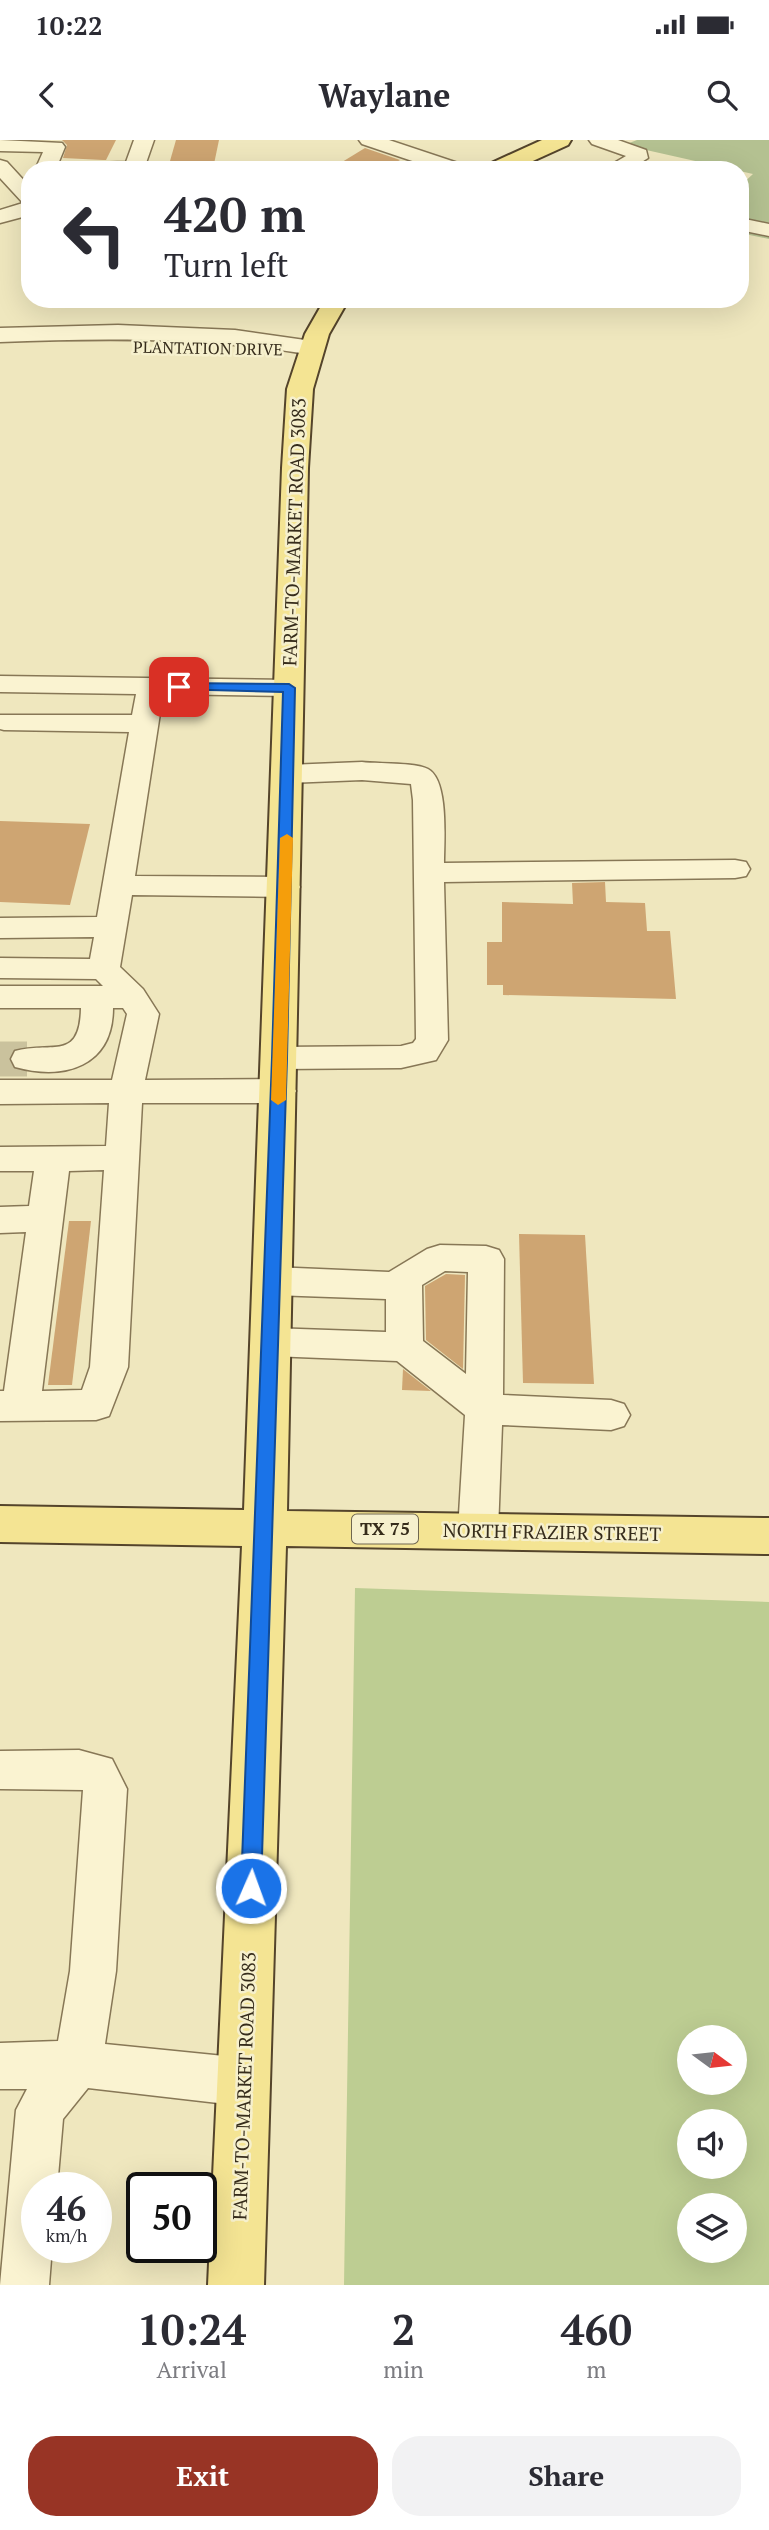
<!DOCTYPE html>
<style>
body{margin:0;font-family:"PT Serif",serif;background:#f2f2f3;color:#2b2b33;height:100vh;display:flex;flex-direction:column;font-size:26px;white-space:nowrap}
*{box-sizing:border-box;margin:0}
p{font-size:23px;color:#7c7c81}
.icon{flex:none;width:38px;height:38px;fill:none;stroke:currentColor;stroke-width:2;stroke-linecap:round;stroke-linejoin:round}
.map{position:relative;height:2145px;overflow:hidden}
.details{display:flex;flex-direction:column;background:#fff;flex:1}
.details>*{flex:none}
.hud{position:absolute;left:21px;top:21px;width:728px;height:147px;border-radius:28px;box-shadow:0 7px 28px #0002;background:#fff;color:#2b2b33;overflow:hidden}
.needle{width:46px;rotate:105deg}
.fabs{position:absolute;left:677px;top:1885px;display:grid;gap:14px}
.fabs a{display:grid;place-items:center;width:70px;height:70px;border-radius:50%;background:#fff;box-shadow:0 7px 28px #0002;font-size:35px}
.speed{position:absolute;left:21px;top:2032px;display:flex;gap:14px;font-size:35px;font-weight:700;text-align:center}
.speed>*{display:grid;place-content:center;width:91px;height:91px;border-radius:50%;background:#fff;box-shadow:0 7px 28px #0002;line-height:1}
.speed small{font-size:18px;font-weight:400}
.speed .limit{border:4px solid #111;border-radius:10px;background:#fff;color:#111}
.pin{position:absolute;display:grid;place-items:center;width:60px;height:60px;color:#fff;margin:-30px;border-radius:14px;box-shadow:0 4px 10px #0006}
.me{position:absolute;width:77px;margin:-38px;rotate:2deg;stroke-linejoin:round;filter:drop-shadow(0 0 5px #0008)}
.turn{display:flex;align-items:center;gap:24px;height:147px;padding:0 28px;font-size:32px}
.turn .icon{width:91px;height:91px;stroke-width:2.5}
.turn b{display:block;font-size:49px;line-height:60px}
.eta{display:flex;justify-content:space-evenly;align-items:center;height:119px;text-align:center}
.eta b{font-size:42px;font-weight:800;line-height:49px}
.action{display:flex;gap:14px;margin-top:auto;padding:14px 28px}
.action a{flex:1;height:80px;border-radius:28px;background:#983425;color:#fff;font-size:28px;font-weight:800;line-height:80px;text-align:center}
.action a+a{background:#f2f2f3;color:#2b2b33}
.status{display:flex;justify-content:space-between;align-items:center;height:49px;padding:0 35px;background:#fff;direction:ltr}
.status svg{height:19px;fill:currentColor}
header{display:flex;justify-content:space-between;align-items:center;height:91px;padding:0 28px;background:#fff;font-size:32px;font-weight:800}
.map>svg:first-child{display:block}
</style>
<div class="status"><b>10:22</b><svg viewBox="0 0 49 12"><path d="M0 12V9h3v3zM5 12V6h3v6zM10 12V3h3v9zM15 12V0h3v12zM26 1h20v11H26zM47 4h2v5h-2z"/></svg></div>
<header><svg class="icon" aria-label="back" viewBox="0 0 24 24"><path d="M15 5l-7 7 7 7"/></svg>Waylane<svg class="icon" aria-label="search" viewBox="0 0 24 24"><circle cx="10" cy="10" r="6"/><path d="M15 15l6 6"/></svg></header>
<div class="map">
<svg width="769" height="2145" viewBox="0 0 769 2145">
<rect width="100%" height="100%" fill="#efe7be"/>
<!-- green -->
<path fill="#bdcd92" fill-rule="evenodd" d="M355,1448L769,1462V2145H344ZM690,1897H735V1942H690ZM690,1981H735V2026H690ZM690,2065H735V2110H690Z"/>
<!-- cemetery -->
<polygon fill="#b4c191" points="637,0 769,0 769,99 740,93 740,46 753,34 624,5"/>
<!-- building -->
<g fill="#cea572">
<polygon points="54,0 116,0 106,20 103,20 63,18 67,5 62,0"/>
<polygon points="176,0 219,0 214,24 170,21"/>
<polygon points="365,8 400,20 384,30 329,30"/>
<polygon points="0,681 90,684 70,765 0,762"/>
<polygon points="605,742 606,762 645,763 647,791 670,791 676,859 503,855 503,845 487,845 487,802 502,802 502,762 573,764 572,743"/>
<polygon points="69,1081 91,1081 72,1245 48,1245"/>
<polygon points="519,1094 585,1095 594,1244 523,1243"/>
<polygon points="446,1134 465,1135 463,1229 426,1200 425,1146"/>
<polygon points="403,1229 431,1251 402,1250"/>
</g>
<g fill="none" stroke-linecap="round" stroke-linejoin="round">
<!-- minor-tunnel -->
<polyline stroke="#cac29d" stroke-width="35" stroke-dasharray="35 18" stroke-linecap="butt" points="0,919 27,919"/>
<defs>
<g id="minor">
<polygon points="0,0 62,3 65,7 58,24 126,22 134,0 154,0 146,23 180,24 190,30 35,30 43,12 0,11"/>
<polygon points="359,0 389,0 467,26 470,30 439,30 362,4"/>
<polygon points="589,0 618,0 646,10 648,18 629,30 602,30 626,16 592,4"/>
<polygon points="0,20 7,22 30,47 30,75 0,83 0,70 23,63 0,38"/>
<polygon points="740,78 769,84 769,96 740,90"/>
<path d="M118,185L235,190L312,201L320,203L323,208L320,213L312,215C208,197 105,198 0,202V188Z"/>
<path d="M0,536L289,540L299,542L303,548L299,554L289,556L163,554L135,736L285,737L296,740L300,747L296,754L285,757L132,755L120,827L143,849L159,874L145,940L279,939L291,943L296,951L291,959L279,963H142L128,1227L109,1276L96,1280L0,1281V1251H4L26,1092L0,1093V1067L29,1066L34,1031H0V1007L106,1006L109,963L0,964V940H112L127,874L123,868H113C113,926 65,941 15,927L11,919L15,911C52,901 80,922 81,868H0V846H103L96,839L0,838V818L90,819L94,797L0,798V778L97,777L129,592L4,590L0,589V575H132L136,554L0,552ZM104,1030L90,1227L82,1250L42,1251L69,1031Z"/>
<path d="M362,622C378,624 414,622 428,629C449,640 444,701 444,723L735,720L746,722L750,729L746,736L735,738L444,742L448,900L436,920L401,928L280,929L268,926L264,918L268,910L280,907L401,906L413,903L416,899L413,660L411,644L362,640L288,643L278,640L274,634L278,628L288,625Z"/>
<path d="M440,1105L486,1106L499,1110L504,1119L503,1255L611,1260L624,1264L630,1275L624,1286L611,1290L502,1285L498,1391L492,1403L478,1407L464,1403L458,1391L465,1275L397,1221L271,1216L258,1212L253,1202L258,1192L271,1188L386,1192V1159L273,1155L260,1151L255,1141L260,1131L273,1127L389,1132L427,1109ZM445,1131L468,1132L466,1234L423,1201L422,1145Z"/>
<polygon points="79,1610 112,1619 127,1649 116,1831 105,1904 244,1918 261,1925 268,1942 261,1959 244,1966 88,1948 63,1979 57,2048 37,2048 37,2107 52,2107 49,2145 0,2145 16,1970 27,1949 0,1949 0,1903 58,1901 70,1831 83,1650 0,1649 0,1611"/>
</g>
<g id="major">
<polygon points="542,0 571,0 568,5 513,30 484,30 487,25"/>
<polygon points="325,159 349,159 329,194 313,249 308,328 287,1371 769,1378 769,1414 286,1406 264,2145 208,2145 242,1406 0,1402 0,1366 244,1370 282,328 287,249 305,194"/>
</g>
</defs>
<!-- minor casing -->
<use href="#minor" stroke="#877756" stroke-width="3"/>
<!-- major casing -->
<use href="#major" stroke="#54442b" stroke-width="4"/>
<!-- minor -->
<use href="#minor" fill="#faf3d1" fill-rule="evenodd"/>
<!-- major -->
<use href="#major" fill="#f4e493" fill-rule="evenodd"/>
</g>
<!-- route -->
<polygon fill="#1a73e8" stroke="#114b97" stroke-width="2" points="179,543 289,544 295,548 287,918 261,1748 258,1755 251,1758 244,1755 241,1748 272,918 283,552 174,549 174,544"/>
<!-- slow -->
<polygon fill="#f59e0b" points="287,694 293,698 286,960 278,965 271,960 280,698"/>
<g text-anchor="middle" stroke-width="5" stroke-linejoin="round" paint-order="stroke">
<!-- far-street labels -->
<g font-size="16" fill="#362c1b" stroke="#f6f0cd">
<text transform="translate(208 208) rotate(1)" y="6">PLANTATION DRIVE</text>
</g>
<!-- shield labels -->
<rect fill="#f6f0cd" stroke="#706750" stroke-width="2" x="352" y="1374.5" width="66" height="29" rx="5"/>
<g font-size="18" font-weight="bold" fill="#362c1b">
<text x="385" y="1395">TX 75</text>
</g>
<!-- street labels -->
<g font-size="19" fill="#362c1b" stroke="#f6f0cd">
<text transform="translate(294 392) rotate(-88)" y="7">FARM-TO-MARKET ROAD 3083</text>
<text transform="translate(552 1392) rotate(1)" y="7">NORTH FRAZIER STREET</text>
<text transform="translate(244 1946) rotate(-88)" y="7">FARM-TO-MARKET ROAD 3083</text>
</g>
</g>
</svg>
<div class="fabs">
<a><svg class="needle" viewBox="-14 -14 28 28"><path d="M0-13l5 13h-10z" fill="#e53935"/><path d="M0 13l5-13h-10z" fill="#7c7c81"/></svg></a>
<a><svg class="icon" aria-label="sound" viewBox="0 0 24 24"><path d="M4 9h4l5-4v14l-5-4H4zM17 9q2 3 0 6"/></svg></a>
<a><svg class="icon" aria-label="layers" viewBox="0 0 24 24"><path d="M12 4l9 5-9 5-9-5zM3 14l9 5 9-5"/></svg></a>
</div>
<div class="speed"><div>46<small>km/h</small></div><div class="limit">50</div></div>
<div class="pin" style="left:179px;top:547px;background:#d93025"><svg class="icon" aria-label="arrive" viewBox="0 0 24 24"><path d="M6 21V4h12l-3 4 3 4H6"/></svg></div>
<svg class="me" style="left:251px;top:1748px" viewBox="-20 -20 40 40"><circle r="17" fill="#1a73e8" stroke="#fff" stroke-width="3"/><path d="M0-11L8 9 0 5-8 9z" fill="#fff"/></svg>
<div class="hud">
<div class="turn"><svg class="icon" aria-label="left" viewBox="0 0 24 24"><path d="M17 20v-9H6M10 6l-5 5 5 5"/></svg><div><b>420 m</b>Turn left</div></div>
</div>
</div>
<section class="details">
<div class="eta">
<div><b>10:24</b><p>Arrival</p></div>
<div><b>2</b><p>min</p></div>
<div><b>460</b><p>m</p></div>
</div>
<div class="action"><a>Exit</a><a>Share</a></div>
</section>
